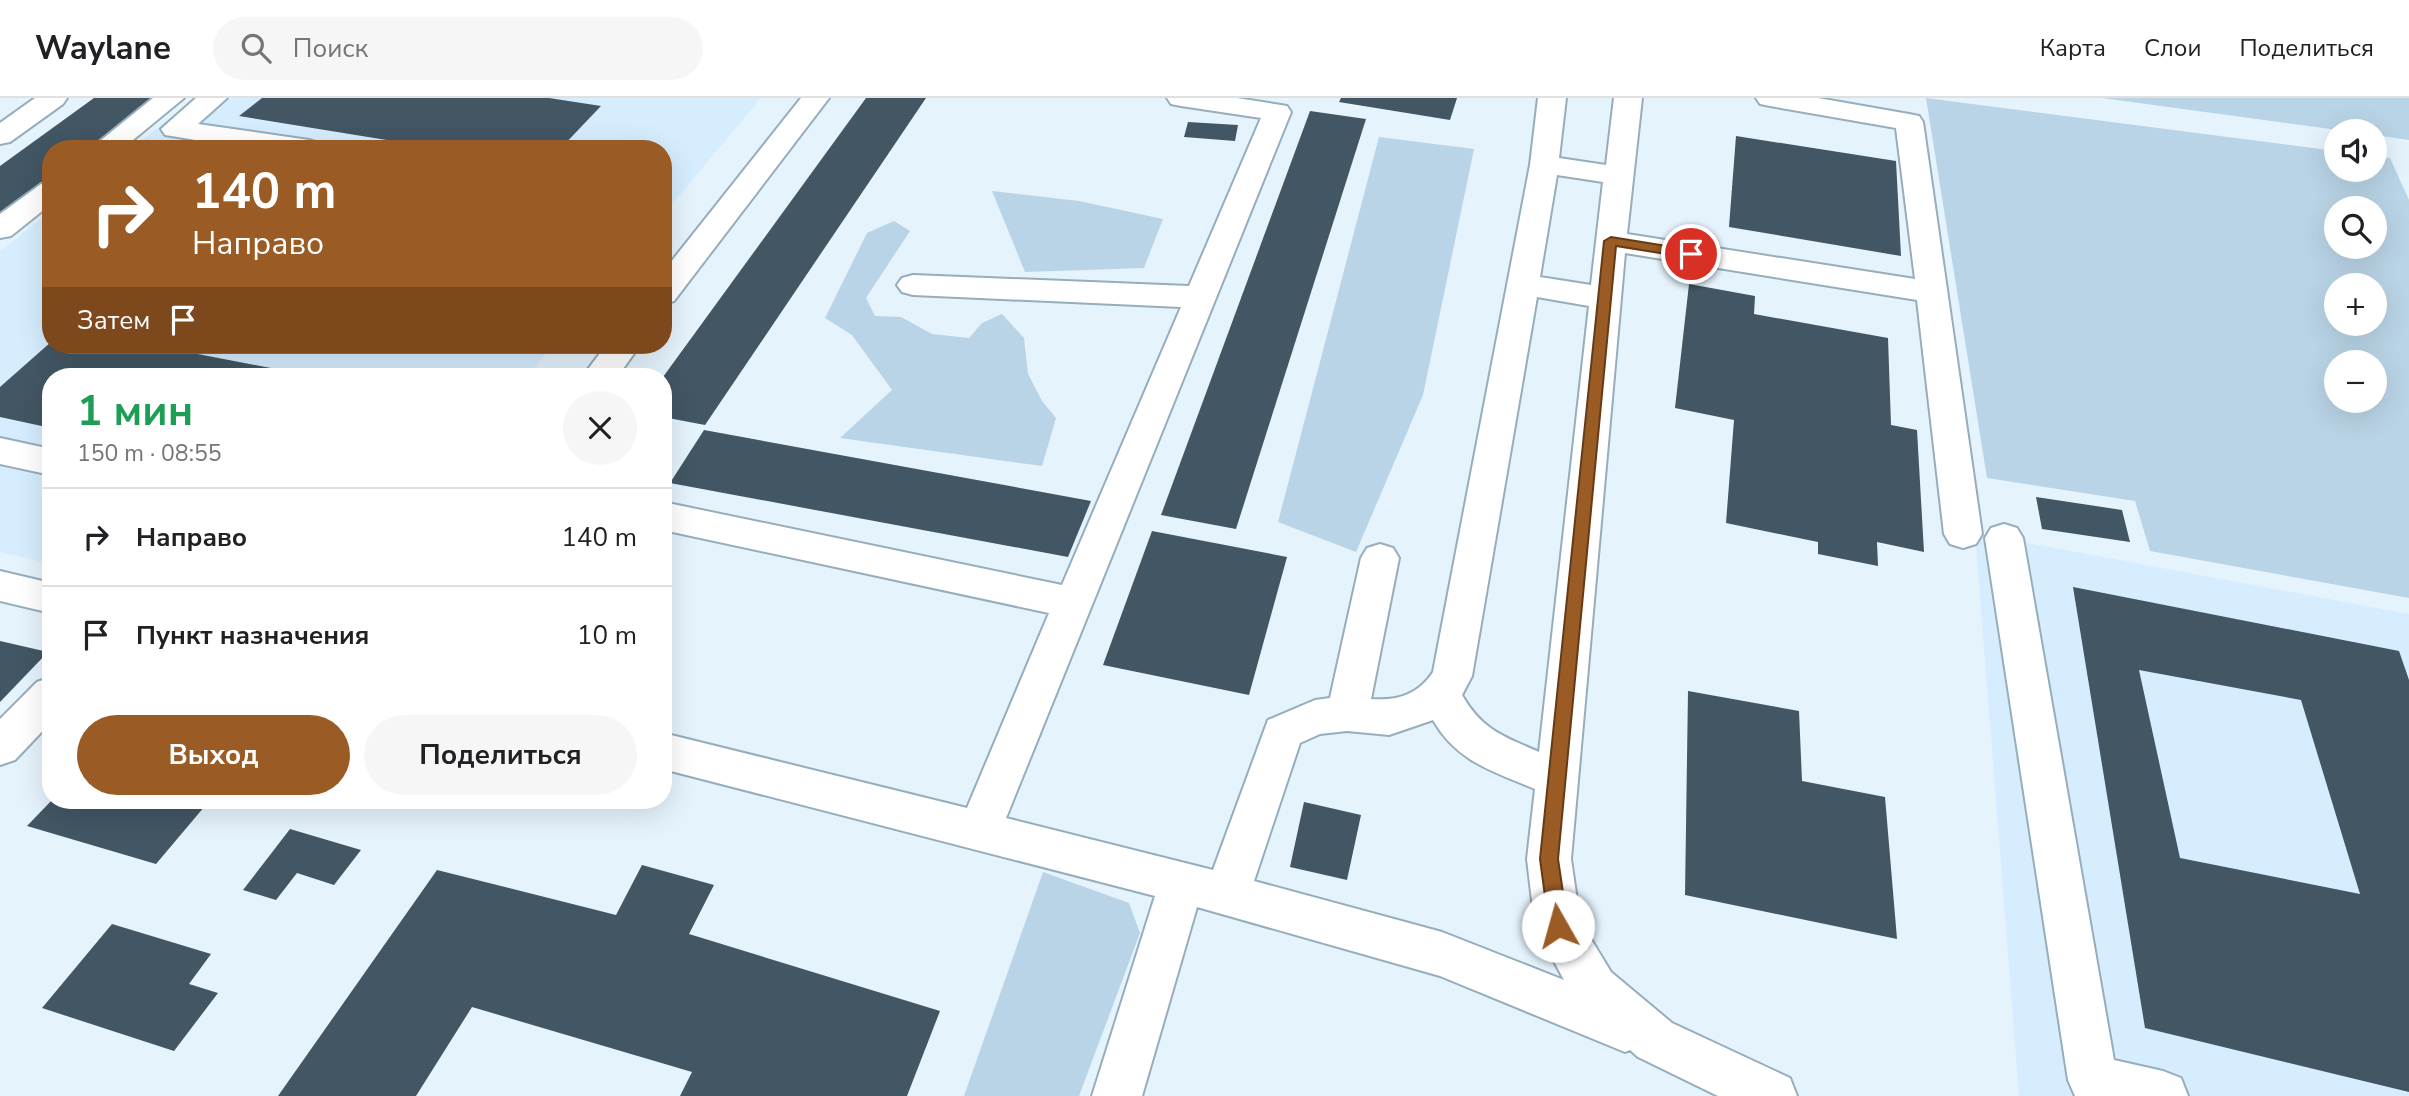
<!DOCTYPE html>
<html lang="ru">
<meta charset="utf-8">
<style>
body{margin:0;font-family:"Nunito Sans",sans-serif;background:#f6f6f6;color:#202124;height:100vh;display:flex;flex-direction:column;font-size:26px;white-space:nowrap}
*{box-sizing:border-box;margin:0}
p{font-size:23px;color:#757577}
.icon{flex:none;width:38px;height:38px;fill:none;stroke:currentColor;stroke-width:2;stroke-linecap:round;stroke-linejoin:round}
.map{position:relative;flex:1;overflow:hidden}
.drawer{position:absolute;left:42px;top:270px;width:630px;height:441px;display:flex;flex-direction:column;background:#fff;border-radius:28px;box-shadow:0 7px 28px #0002}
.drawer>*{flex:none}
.top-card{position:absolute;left:42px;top:42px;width:630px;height:214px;border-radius:28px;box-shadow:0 7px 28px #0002;background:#9b5b24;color:#fff;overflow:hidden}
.tools{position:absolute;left:2324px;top:21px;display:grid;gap:14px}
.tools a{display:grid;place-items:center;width:63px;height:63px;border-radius:50%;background:#fff;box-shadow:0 7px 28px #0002;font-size:35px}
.pin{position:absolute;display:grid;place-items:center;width:60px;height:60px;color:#fff;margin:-30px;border:4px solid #fff;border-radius:50%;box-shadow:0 2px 7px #0007}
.me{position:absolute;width:77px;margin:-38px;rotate:353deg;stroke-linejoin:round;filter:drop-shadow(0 0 5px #0008)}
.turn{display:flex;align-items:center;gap:24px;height:147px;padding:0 35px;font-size:32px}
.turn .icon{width:91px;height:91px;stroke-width:2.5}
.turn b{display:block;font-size:49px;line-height:60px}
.then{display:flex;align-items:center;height:66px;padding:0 35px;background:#0003;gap:14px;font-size:26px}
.round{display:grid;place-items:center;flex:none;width:74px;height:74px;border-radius:37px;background:#f6f6f6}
.overview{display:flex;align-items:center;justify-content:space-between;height:119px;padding:0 35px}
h1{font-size:42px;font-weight:700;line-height:52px;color:#1e9e55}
.cta{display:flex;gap:14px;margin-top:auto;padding:14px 35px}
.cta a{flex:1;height:80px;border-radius:42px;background:#9b5b24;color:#fff;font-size:28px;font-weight:700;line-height:80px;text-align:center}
.cta a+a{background:#f6f6f6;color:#202124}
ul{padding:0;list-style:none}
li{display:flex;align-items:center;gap:21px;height:98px;padding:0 35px;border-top:2px solid #e0e0e0}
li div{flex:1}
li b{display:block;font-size:26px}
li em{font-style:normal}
header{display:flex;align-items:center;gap:42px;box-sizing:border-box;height:98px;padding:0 35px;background:#fff;border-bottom:2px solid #e0e0e0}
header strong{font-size:33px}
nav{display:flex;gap:38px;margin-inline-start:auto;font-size:24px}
.search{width:490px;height:63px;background:#f6f6f6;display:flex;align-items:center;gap:18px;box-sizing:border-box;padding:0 24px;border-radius:38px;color:#757577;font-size:26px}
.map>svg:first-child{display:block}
</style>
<header>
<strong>Waylane</strong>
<div class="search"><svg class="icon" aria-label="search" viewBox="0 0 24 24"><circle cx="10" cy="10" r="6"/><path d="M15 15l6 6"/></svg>Поиск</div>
<nav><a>Карта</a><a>Слои</a><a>Поделиться</a></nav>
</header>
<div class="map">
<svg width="2409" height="998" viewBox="0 0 2409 998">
<rect width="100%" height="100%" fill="#e5f3fc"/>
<!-- built -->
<g fill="#d5edfe">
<polygon points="195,0 761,0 663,117 663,51 131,51"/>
<polygon points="51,113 51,247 554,247 527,278 51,278 51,466 0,454 0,153"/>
<polygon points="1975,435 2409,516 2409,998 2019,998"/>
</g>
<!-- green -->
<g fill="#b9d4e6" fill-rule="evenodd">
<path d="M1926,0L2336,53V72H2375V58L2390,60L2409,102V500L2150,453L2135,403L1987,380ZM2336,110H2375V149H2336ZM2336,187H2375V226H2336ZM2336,264H2375V303H2336Z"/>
<polygon points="2102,0 2409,0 2409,42 2375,37 2375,33 2346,33"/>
<polygon points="1379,39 1474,51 1423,297 1356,454 1278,424"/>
<polygon points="992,93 1079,103 1163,121 1144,170 1025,174"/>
<polygon points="894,123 910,133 866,200 875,218 901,219 932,236 969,240 982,225 1002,216 1024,240 1028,276 1042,303 1056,320 1042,368 840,340 892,292 852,237 825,220 867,135"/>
<polygon points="1043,774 1129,805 1140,835 1079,998 964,998"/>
</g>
<!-- building -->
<g fill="#425663" fill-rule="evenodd">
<polygon points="94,0 155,0 88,51 51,51 51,79 0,117 0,68"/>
<polygon points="262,0 549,0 601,8 560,51 442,51 239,18"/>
<polygon points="866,0 926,0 705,327 663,319 663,279"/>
<polygon points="1341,0 1457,0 1450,22 1339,4"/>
<polygon points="1310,13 1366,21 1236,431 1161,417"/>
<polygon points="1188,24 1238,27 1235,43 1184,39"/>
<polygon points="1736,38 1896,63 1901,158 1729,129"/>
<polygon points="1689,186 1755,198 1754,216 1888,240 1891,327 1917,332 1924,454 1877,444 1878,468 1818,456 1818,444 1726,425 1734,322 1675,310"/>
<polygon points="51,244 51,247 151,247 312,278 51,278 51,330 0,319 0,289"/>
<polygon points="704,332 1091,403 1068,459 670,385"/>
<polygon points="2036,399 2122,412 2130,444 2042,431"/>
<polygon points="1152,433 1287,459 1249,597 1103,567"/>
<path d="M2073,489L2399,553L2409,582V994L2145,930ZM2139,572L2301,602L2360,796L2180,760Z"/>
<polygon points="0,543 48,554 0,604"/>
<polygon points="1688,593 1799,613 1802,683 1885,699 1897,841 1685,797"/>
<polygon points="52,702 210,702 156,766 27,728"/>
<polygon points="1304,704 1361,717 1347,782 1290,769"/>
<polygon points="290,731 361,752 334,787 297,775 276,802 243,792"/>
<polygon points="642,767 714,787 689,836 940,913 907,998 680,998 692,974 472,909 416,998 278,998 437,772 616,817"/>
<polygon points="112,826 211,856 189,886 218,895 174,953 42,910"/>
</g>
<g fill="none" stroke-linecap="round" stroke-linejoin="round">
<defs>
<g id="minor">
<polygon points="35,0 67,0 63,6 10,44 0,46 0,25"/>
<polygon points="153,0 184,0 122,51 90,51"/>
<polygon points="196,0 227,0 198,26 309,42 319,45 323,51 251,51 165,37 161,31"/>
<polygon points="801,0 829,0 674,203 663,206 663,174"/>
<path d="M1167,0H1237L1287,8L1291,14L1006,720L1213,772L1268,622L1315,602L1330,600L1361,460L1367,450L1380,446L1393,450L1399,460L1371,601C1397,603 1418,597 1433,574L1530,67L1538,0H1566L1559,60L1606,67L1614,0H1642L1627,136L1915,181L1896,30L1770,8L1760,6L1756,0H1818L1909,16L1919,18L1923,24L1982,436L1976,446L1963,450L1950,446L1944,436L1917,202L1625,155L1571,761L1580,823L1611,874L1672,925L1790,980L1797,998H1718L1638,959L1630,952L1625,954L1440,878L1197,809L1142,998H1092L1155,798L663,671V635L967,710L1049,515L663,432V404L1062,487L1181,209L913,197L902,194L897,187L902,180L913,177L1189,188L1261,20L1181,8L1171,6ZM1557,77L1603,84L1591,187L1540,179ZM1537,199L1589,208L1539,654C1503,638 1482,632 1462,597L1472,578ZM1433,622C1457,664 1493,673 1535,691L1527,761L1535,828L1564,882L1442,834L1254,783L1300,645L1320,636L1347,633L1389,637Z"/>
<polygon points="51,83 51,106 11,138 0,140 0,116 41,86"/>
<polygon points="606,247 640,247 618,278 583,278"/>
<polygon points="0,340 51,351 51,377 0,366"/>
<polygon points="2004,426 2017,430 2023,440 2114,962 2163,973 2181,980 2188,998 2075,998 2068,982 1985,440 1991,430"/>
<polygon points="0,473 51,485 51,515 0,503"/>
<polygon points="51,579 51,624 15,662 0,667 0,621 37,584"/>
</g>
</defs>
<!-- minor casing -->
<use href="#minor" stroke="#96adbc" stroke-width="4"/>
<!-- minor -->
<use href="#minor" fill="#fff" fill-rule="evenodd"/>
</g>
<!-- route -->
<polygon fill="#9b5b24" stroke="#653b17" stroke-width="2" points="1611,139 1691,152 1697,156 1691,160 1616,148 1558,761 1568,828 1565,834 1558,837 1551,834 1549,828 1540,761 1604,143"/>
</svg>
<div class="tools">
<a><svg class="icon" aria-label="sound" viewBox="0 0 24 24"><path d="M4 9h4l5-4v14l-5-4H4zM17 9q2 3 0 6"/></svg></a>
<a><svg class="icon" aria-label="search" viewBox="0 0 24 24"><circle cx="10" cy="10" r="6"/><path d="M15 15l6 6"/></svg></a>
<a>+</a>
<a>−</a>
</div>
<div class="pin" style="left:1691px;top:156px;background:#d93025"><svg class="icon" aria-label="arrive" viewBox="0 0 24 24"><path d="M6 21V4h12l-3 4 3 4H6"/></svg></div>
<svg class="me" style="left:1558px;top:828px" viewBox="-20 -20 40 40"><circle r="19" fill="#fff"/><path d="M0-13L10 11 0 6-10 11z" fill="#9b5b24"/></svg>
<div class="top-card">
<div class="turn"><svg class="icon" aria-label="right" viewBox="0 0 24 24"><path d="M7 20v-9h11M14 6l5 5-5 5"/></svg><div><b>140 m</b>Направо</div></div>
<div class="then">Затем<svg class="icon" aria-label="arrive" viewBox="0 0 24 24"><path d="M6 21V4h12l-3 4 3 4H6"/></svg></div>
</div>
<section class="drawer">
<div class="overview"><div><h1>1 мин</h1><p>150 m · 08:55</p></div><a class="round"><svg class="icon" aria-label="close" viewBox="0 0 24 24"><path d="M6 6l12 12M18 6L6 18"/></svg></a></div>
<ul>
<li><svg class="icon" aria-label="right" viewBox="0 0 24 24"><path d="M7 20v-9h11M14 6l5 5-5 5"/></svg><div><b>Направо</b></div><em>140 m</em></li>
<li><svg class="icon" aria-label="arrive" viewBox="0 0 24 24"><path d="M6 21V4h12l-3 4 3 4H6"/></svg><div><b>Пункт назначения</b></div><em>10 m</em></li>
</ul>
<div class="cta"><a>Выход</a><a>Поделиться</a></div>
</section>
</div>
